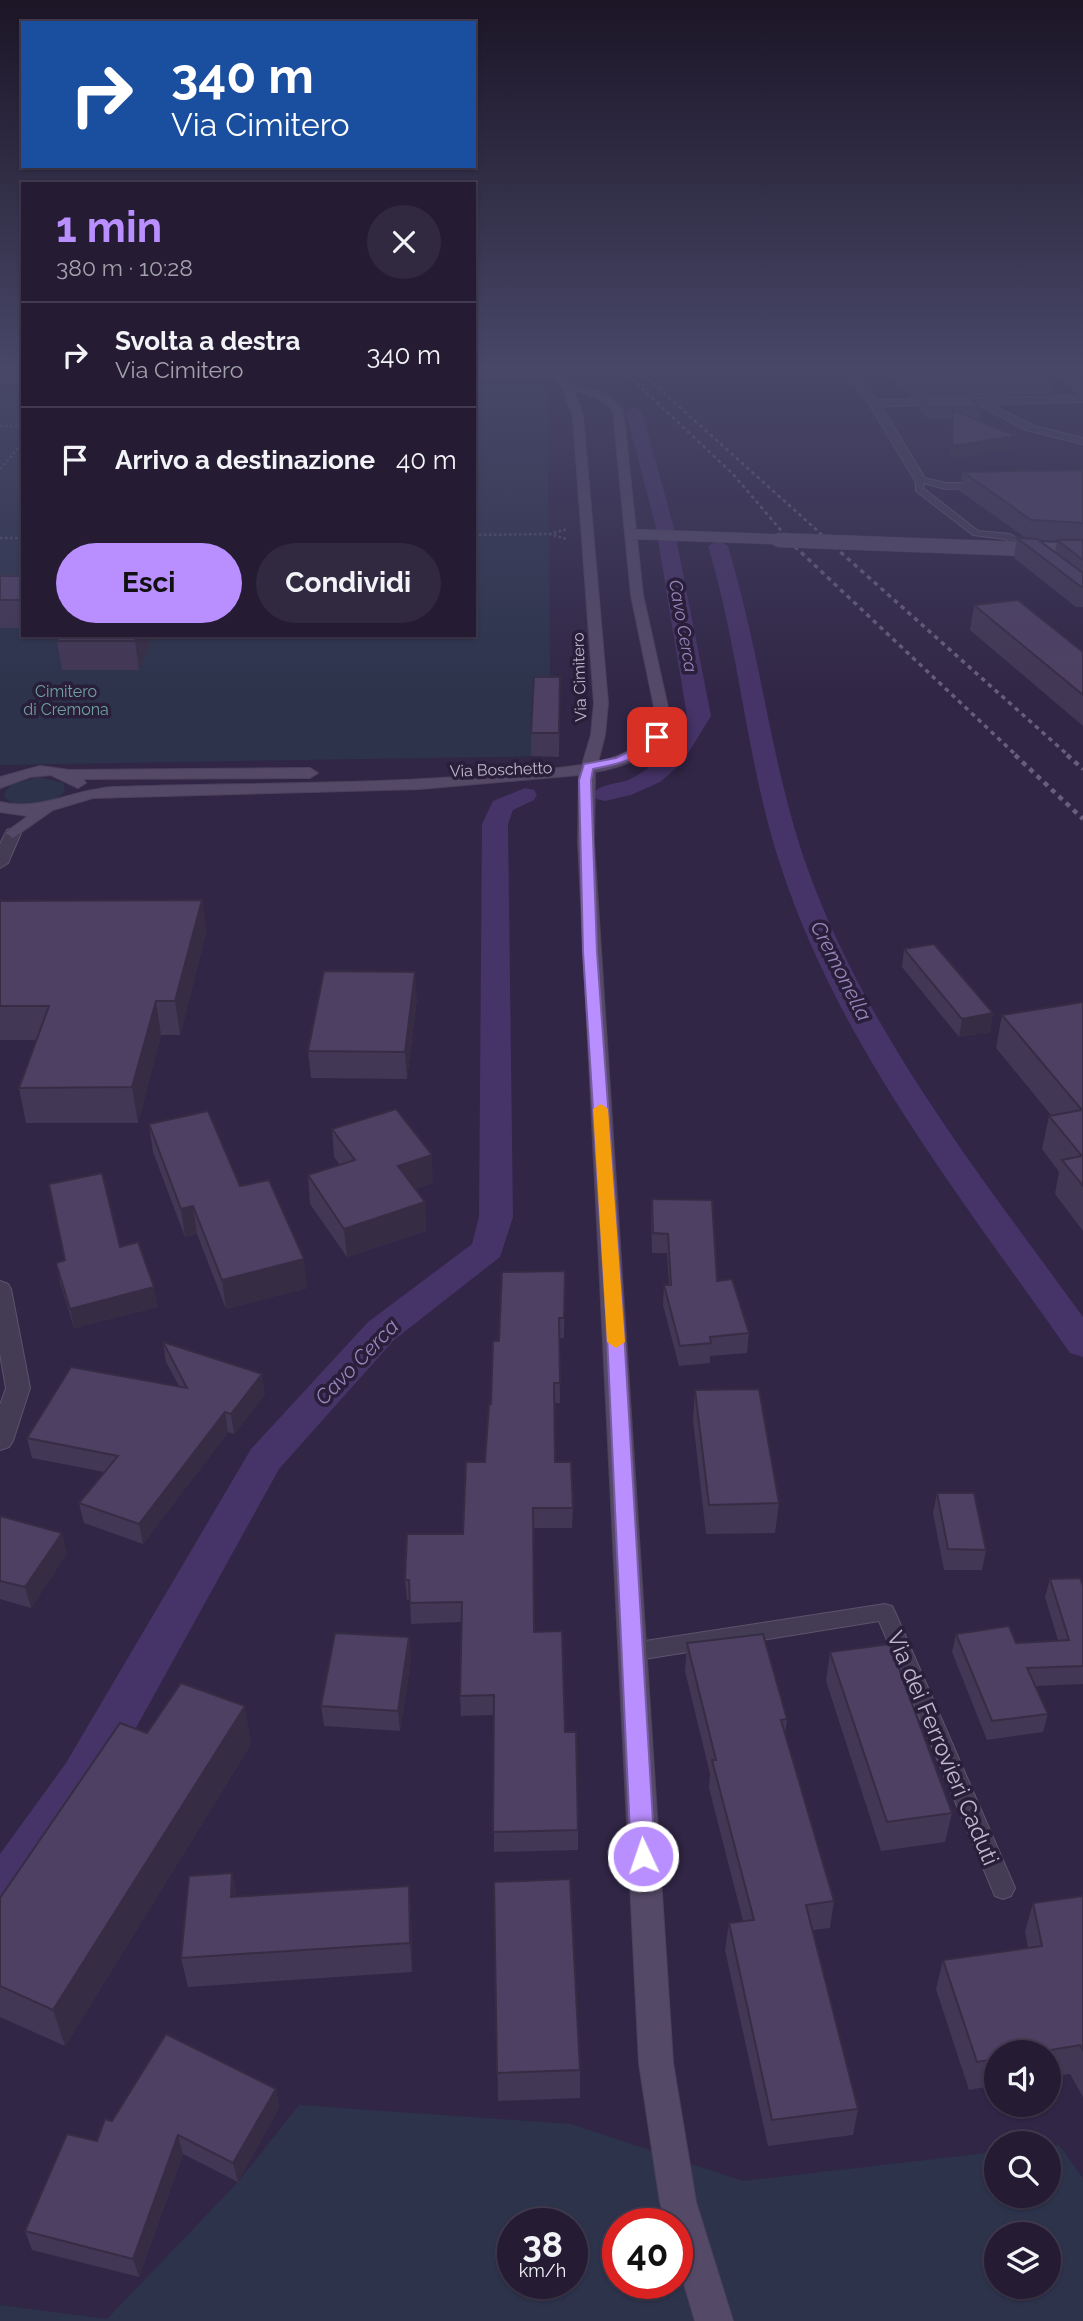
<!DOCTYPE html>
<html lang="it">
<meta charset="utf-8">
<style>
body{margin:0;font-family:Raleway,sans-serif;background:#312940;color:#f1f3f6;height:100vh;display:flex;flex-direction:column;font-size:26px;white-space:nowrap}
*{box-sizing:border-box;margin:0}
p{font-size:23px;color:#a3a1ac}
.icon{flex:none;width:38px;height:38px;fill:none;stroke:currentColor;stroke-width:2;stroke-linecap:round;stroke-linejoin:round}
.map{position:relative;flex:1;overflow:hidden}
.side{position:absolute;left:21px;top:182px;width:455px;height:455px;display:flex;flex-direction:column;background:#251c34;border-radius:0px;box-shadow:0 2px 5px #0004,0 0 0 2px #423a4f}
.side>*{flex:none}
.guide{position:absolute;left:21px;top:21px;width:455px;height:147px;border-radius:0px;box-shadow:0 2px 5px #0004,0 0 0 2px #423a4f;background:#1a4fa0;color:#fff;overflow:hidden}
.fabs{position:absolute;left:984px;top:2040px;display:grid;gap:14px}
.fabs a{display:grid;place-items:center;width:77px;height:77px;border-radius:50%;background:#251c34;box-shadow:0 2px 5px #0004,0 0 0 2px #423a4f;font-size:35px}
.speed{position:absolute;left:497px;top:2208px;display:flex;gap:14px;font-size:35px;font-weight:700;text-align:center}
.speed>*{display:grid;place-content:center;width:91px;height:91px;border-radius:50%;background:#251c34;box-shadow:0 2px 5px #0004,0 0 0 2px #423a4f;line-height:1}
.speed small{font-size:18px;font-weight:400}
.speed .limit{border:10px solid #d22;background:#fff;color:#111}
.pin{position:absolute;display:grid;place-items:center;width:60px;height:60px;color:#fff;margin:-30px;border-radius:14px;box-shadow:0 4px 10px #0006}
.me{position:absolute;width:77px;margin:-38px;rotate:357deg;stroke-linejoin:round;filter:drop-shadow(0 0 5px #0008)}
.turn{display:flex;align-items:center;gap:24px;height:147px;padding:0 35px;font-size:32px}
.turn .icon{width:91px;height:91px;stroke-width:2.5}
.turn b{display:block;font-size:49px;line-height:60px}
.round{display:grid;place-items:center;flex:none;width:74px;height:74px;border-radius:37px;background:#312940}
.head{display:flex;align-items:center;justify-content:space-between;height:119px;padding:0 35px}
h1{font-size:42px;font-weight:700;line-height:52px;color:#b98efe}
.primary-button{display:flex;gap:14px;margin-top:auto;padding:14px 35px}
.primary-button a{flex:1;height:80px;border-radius:42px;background:#b98efe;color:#111;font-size:28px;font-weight:700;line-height:80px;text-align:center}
.primary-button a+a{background:#312940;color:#f1f3f6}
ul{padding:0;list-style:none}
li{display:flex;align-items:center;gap:21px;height:105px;padding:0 35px;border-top:2px solid #423a4f}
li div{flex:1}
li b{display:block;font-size:26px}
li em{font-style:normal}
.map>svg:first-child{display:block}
</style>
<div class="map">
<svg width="1083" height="2321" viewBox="0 0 1083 2321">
<rect width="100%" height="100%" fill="#312646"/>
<!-- green -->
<g fill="#2c334b" fill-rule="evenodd">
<polygon points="547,382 551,756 0,765 0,391 23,391 23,635 474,635 474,384"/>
<path d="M39,777L63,783L65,791C53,806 20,811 5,798L4,793L12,784Z"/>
<path d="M299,2105L571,2124L743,2181L996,2152V2196H1048V2146L1059,2145L1083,2178V2321H0V2305L107,2319L238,2182ZM513,2224H572V2284H513ZM618,2224H677V2284H618ZM996,2235H1048V2287H996Z"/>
</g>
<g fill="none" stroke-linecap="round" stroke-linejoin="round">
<!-- canal -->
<g fill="#463367" fill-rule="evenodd">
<path d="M634,407L642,412L674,528L711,716L682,763L660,782L631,795L605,801L596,799L593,794C599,784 617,784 628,780C657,767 674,743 687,716L656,528L626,412Z"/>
<path d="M718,540L728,546L733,564C762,664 772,768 807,867C867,1034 980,1175 1083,1317V1357L1070,1353C963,1200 840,1047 781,867C746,762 740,651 708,546Z"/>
<polygon points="525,788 534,790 537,795 534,800 513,810 508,824 513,1217 500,1257 394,1340 279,1469 100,1793 18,1911 0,1918 0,1854 66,1763 251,1449 368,1322 472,1244 479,1217 482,824 493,801"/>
</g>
<defs>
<g id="lane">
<polygon points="920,477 945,483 985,483 986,485 982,488 945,489 924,483 923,488 978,531 1010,534 1037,550 1029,552 1005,539 973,535 916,491 916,480"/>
<polygon points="885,1604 892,1606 895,1612 1015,1888 1011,1896 1003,1899 995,1896 879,1621 632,1661 625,1658 621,1652 625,1646 632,1643"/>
</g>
<g id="street">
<polygon points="843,369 853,369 877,400 1083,396 1051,369 1062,369 1083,388 1083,402 990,404 1034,426 1083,438 1083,444 1026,430 977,404 881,406 926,480 916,482 869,404"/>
<polygon points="474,372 557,371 562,374 557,377 474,378"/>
<rect x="0" y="376" width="23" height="6"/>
<polygon points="13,828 21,833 8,863 0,868 0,844 7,830"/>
<polygon points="0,1281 8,1284 11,1289 30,1388 13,1441 9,1447 0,1450 0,1405 6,1388 0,1354"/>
</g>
<g id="secondary">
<path d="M548,369H558L570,384L605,393L623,410L643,595L671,721C657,754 629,766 595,772L594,842L673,2063L696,2202L733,2321H695L677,2260V2224H667L660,2202L639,2063L578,842L579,775L420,789L93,798L53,810L13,838L5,833L28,816L0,812V802C39,812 74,789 114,787C270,782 427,786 582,765L591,735L594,703L573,416L562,387ZM574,390L598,398L613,410L631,595L657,721C645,746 623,756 598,762L605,735L608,703L583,416Z"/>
<polygon points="40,766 69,770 310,768 318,773 310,778 83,779 86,783 78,788 51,775 30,777 0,788 0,777"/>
</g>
</defs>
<!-- lane casing -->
<use href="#lane" stroke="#5c536c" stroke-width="2"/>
<!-- street casing -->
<use href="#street" stroke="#5c536c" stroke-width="2"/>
<!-- secondary casing -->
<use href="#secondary" stroke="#4b415b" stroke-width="2"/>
<!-- path -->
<g stroke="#4c4f67" stroke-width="2.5" stroke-dasharray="2.5 2.5" stroke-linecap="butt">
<polyline points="0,426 23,426"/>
<polyline points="0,469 23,442"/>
<polyline points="549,534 568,529"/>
<polyline points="474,535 549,534 567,539"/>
<polyline points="0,538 23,538"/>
</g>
<!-- lane -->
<use href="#lane" fill="#443b55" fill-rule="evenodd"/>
<!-- street -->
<use href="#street" fill="#443b55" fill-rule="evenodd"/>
<!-- secondary -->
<use href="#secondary" fill="#554968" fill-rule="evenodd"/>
<!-- rail-far2 -->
<g stroke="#685d7c" stroke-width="2.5" stroke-dasharray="3.5 3.5" stroke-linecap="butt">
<polyline points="621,369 733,474 790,541"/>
<polyline points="637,369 829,541"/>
</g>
<!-- rail-far1 -->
<g stroke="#685d7c" stroke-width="3.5" stroke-dasharray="4.5 4.5" stroke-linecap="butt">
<polyline points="788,540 1017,756"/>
<polyline points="827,540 1069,756"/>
</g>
<!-- rail -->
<g stroke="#685d7c" stroke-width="4.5" stroke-dasharray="5 5" stroke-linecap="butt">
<polyline points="1015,755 1083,819"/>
<polyline points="1067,755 1083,769"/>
</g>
<defs>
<polyline id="secondary-bridge-far1" points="630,534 824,541"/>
<polyline id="secondary-bridge" points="778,540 1083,551"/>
</defs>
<!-- secondary-bridge-far1 casing -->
<use href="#secondary-bridge-far1" stroke="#4b415b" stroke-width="11" stroke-linecap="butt"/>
<!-- secondary-bridge casing -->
<use href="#secondary-bridge" stroke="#4b415b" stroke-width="15" stroke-linecap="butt"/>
<!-- secondary-bridge-far1 -->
<use href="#secondary-bridge-far1" stroke="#554968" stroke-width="10"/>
<!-- secondary-bridge -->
<use href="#secondary-bridge" stroke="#554968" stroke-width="14"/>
</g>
<!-- wall -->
<g fill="#423755" fill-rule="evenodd">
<polygon points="880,369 1048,369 1054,375 1051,394 970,396 980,408 979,420 1016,436 1014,449 951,458 952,419 928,419 919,408 920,397 911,397"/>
<path d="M1083,470V607H1076L1014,558L1017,538L1027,539L960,491L963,472ZM1038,540L1057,541L1055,552Z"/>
<rect x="0" y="576" width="23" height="52"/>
<polygon points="974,605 1083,652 1083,726 970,630"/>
<polygon points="60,635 154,635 139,670 62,670 57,641"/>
<polygon points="560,677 559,757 531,756 531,733"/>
<polygon points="202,900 206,933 180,1035 161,1035 138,1123 26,1123 19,1088 36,1040 0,1040 0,901"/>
<polygon points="904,949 993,1013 990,1032 959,1037 902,967"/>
<polygon points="417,998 407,1079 311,1078 308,1051"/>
<polygon points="1083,1002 1083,1231 1055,1194 1059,1172 1042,1149 1049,1116 1051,1115 996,1048 1002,1015"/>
<polygon points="149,1124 240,1186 307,1288 226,1309 197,1234 185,1237 153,1152"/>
<polygon points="332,1129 433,1183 415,1189 425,1202 426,1231 347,1257 310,1204 308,1175 340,1165 334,1157"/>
<polygon points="652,1199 717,1281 749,1333 747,1353 710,1356 710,1363 679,1366 663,1305 664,1285 669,1285 667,1253 652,1253 651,1218"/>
<polygon points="120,1247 158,1307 74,1328 60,1282 56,1263"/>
<polygon points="565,1271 564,1338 559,1338 560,1403 554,1403 555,1462 573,1508 572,1528 534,1528 534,1632 565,1732 578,1830 578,1850 494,1852 494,1715 461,1716 460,1696 461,1622 411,1624 410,1600 407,1600 405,1580 463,1534 485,1462 499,1341"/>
<polygon points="163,1342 265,1394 234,1434 228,1432 143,1544 84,1523 79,1503 104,1472 32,1458 27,1438 179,1386 166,1362"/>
<polygon points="695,1390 779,1503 775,1533 706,1534 693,1420"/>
<polygon points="937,1493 986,1550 982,1570 944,1570 933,1513"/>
<polygon points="0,1516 67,1553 31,1608 0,1599"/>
<polygon points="1050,1579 1083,1586 1083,1684 1035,1686 1048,1714 1043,1732 987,1740 952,1652 956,1634 1016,1643 1058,1640 1045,1597"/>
<polygon points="409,1637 411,1658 400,1731 324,1726 321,1706"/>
<polygon points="687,1643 787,1719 785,1735 834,1901 830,1928 813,1930 858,2109 853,2135 768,2146 725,1950 729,1923 743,1921 709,1788 710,1774 685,1671"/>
<polygon points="830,1652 952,1813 945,1842 881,1851 826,1681"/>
<polygon points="147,1733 251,1744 65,2046 0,2017 0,1898"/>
<polygon points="232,1873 237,1897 409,1886 411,1915 412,1972 188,1987 181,1958"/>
<polygon points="494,1882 580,2070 580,2098 498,2101"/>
<polygon points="1083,1896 1083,2097 1070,2074 1048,2077 1048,2053 996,2053 996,2085 969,2090 936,1989 943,1960 1028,1948 1025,1932 1033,1903"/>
<polygon points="276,2089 279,2108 238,2182 183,2154 139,2277 32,2250 25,2231 112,2121"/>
</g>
<!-- shaded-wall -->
<g fill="#362d45">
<polygon points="1016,436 1014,449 951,458 952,446"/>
<polygon points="138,635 154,635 139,670 135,641"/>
<polygon points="202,900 206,933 180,1035 175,1001"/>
<polygon points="415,972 417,998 407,1079 405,1052"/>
<polygon points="156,1001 161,1035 138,1123 132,1087"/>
<polygon points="993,1013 990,1032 959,1037 962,1019"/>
<polygon points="432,1155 433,1183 400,1194 398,1166"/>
<polygon points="425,1202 426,1231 347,1257 344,1229"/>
<polygon points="193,1206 197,1234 185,1237 181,1209"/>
<polygon points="304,1259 307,1288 226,1309 222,1280"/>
<polygon points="154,1287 158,1307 74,1328 70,1309"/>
<polygon points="262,1374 265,1394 234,1434 231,1414"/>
<polygon points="225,1412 228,1432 143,1544 139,1524"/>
<polygon points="62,1533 67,1553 31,1608 25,1587"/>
<polygon points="409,1637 411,1658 400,1731 398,1711"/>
<polygon points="245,1706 251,1744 65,2046 53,2010"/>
<polygon points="232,1873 238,1902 231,1897"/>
<polygon points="409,1886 411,1915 412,1972 410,1943"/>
<polygon points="276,2089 279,2108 238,2182 233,2163"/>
<polygon points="178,2135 183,2154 139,2277 133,2259"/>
</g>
<!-- building -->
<g fill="#4d4063" stroke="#362d45" stroke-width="2">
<polygon points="903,369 1048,369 1054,375 913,378"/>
<polygon points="969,395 980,408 929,407 921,396"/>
<polygon points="953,410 1016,436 952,446"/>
<polygon points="1083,470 1083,523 1031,520 963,472"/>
<polygon points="1017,538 1037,539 1083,573 1083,587 1080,586"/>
<polygon points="1057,540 1083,540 1083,560"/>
<rect x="0" y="576" width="23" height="24"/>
<polygon points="1018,600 1083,652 1083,695 974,605"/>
<polygon points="60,635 138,635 135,641 57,641"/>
<polygon points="534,677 560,677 559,733 531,733"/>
<polygon points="202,900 175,1001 156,1001 132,1087 19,1088 49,1006 0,1006 0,901"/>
<polygon points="934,944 993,1013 962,1019 904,949"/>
<polygon points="324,971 415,972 405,1052 308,1051"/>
<polygon points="1083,1002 1083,1186 1062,1160 1082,1156 1049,1116 1082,1110 1002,1015"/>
<polygon points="396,1109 432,1155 398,1166 425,1202 344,1229 308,1175 355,1160 332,1129"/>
<polygon points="208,1111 240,1186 269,1180 304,1259 222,1280 193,1206 181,1209 149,1124"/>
<polygon points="102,1173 120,1247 138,1242 154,1287 70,1309 56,1263 65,1260 49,1184"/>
<polygon points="652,1199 712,1200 717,1281 732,1279 749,1333 710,1337 711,1343 680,1346 664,1285 671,1285 668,1234 653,1233"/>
<polygon points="565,1271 564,1318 559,1318 560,1383 554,1383 555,1462 571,1462 573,1508 533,1508 534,1632 562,1631 565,1732 576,1732 578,1830 493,1832 494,1695 460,1696 462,1602 410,1603 409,1580 405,1580 407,1534 463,1534 466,1462 485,1462 489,1404 491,1404 493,1341 499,1341 502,1272"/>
<polygon points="163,1342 262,1374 231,1414 225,1412 139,1524 79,1503 118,1456 27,1438 71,1367 187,1388"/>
<polygon points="759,1389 779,1503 709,1505 695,1390"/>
<polygon points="937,1493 974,1493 986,1550 948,1549"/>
<polygon points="0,1516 62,1533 25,1587 0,1581"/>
<polygon points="1080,1578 1083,1586 1083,1666 1027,1668 1048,1714 992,1721 956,1634 1009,1626 1016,1643 1069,1640 1050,1579"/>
<polygon points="335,1633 409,1637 398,1711 321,1706"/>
<polygon points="763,1634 787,1719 781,1720 834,1901 806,1905 858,2109 772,2120 729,1923 754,1920 712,1760 716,1760 687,1643"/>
<polygon points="890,1644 952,1813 887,1822 830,1652"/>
<polygon points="181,1683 245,1706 53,2010 0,1986 0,1898 120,1723 147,1733"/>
<polygon points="232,1873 231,1897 409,1886 410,1943 181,1958 189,1876"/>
<polygon points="570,1879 580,2070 497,2073 494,1882"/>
<polygon points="1083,1896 1083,2050 1080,2045 1033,2053 996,2053 996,2059 977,2062 943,1960 1042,1946 1033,1903"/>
<polygon points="166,2034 276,2089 233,2163 178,2135 133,2259 25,2231 67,2134 97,2141 105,2119 112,2121"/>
</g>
<!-- sky -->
<linearGradient id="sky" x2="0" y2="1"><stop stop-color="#1b1526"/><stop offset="0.53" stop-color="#484768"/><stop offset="1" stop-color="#484768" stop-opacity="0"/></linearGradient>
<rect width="1083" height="694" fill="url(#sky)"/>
<!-- route -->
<path fill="#b98efe" stroke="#785ca5" stroke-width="2" d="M657,734L663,737C644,758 620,764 593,769L591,780L597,952L623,1314L655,1856L651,1863L643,1867L634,1863L631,1856L606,1314L583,952L579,780L584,764L616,758L637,748Z"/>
<!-- slow -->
<polygon fill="#f59e0b" points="601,1104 608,1109 625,1342 616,1348 607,1342 593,1109"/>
<g text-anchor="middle" stroke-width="7" stroke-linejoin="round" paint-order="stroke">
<!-- far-street labels -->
<g font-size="16" fill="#c1b9ce" stroke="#291f3a">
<text transform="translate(579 677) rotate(-92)" y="6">Via Cimitero</text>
<text transform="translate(501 769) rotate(-2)" y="6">Via Boschetto</text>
</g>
<!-- far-park labels -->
<g font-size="16" fill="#6ea0a0" stroke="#291f3a">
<text x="66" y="697">Cimitero<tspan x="66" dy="18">di Cremona</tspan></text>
</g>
<!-- far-water labels -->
<g font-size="18" font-style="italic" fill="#9785bb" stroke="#291f3a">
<text transform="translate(683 626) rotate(80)" y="6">Cavo Cerca</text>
</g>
<!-- water labels -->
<g font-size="21" font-style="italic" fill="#9785bb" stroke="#291f3a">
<text transform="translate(841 971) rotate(63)" y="7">Cremonella</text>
<text transform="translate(357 1362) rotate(-46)" y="7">Cavo Cerca</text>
</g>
<!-- near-street labels -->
<g font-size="23" fill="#c1b9ce" stroke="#291f3a">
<text transform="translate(943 1748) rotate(67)" y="8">Via dei Ferrovieri Caduti</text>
</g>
</g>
</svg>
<div class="fabs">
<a><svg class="icon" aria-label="sound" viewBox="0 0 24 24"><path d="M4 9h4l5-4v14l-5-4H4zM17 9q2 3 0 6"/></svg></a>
<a><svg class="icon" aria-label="search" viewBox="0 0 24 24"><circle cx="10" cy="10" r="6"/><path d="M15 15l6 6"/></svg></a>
<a><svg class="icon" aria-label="layers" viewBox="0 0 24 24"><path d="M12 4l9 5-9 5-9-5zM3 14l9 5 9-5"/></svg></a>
</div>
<div class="speed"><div>38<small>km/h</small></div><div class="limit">40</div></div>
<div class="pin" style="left:657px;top:737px;background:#d93025"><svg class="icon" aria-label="arrive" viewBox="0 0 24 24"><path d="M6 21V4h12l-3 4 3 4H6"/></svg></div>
<svg class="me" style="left:643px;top:1856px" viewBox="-20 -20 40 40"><circle r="17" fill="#b98efe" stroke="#fff" stroke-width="3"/><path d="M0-11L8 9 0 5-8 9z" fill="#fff"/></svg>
<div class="guide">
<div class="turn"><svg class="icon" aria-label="right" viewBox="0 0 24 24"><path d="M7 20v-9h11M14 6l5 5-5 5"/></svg><div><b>340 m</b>Via Cimitero</div></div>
</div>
<section class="side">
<div class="head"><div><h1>1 min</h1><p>380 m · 10:28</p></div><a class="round"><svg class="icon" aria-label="close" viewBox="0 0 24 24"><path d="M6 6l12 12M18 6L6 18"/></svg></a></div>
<ul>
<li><svg class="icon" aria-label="right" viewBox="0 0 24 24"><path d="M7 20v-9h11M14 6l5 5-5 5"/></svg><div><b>Svolta a destra</b><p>Via Cimitero</p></div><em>340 m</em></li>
<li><svg class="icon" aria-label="arrive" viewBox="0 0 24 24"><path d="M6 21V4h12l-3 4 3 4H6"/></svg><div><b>Arrivo a destinazione</b></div><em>40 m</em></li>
</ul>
<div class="primary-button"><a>Esci</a><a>Condividi</a></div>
</section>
</div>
